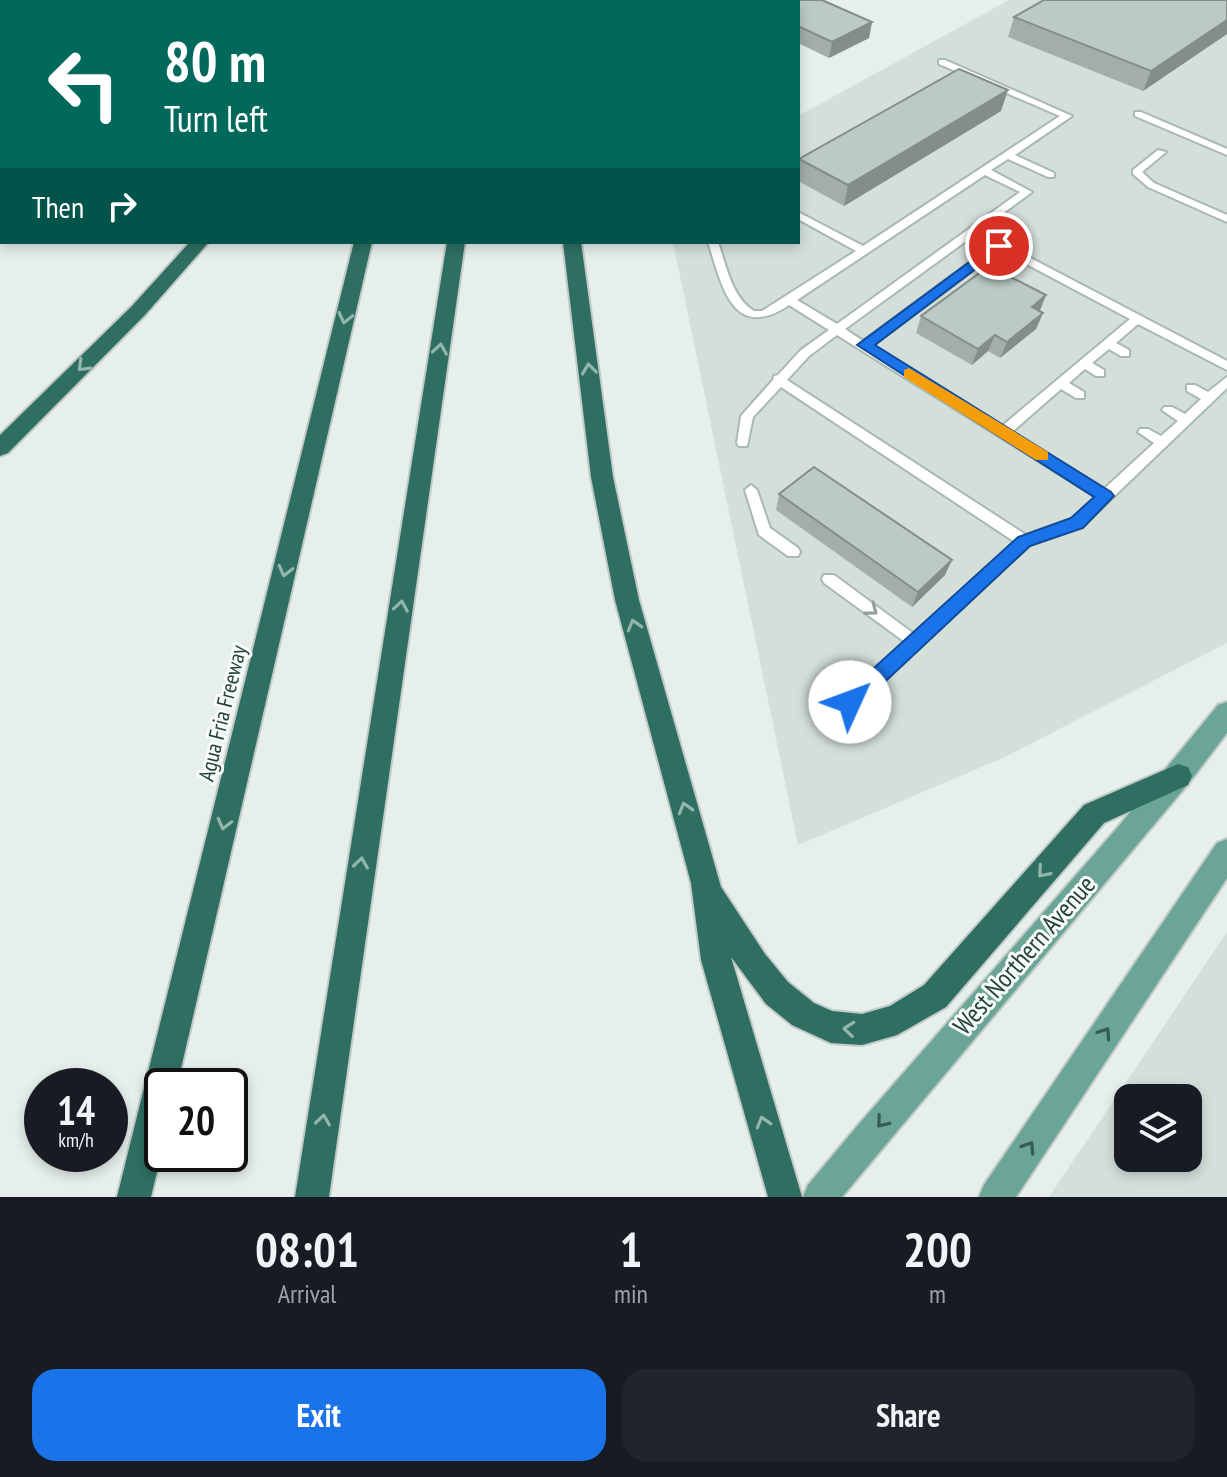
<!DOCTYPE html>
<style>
body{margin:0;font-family:"PT Sans Narrow",sans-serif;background:#20242c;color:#f1f3f6;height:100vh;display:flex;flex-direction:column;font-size:30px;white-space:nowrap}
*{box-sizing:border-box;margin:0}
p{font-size:26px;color:#9ea1a6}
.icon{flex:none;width:44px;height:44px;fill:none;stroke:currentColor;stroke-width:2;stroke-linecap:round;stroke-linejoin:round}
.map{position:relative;height:1197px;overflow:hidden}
.sheet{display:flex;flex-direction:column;background:#171b24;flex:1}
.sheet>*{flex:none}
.top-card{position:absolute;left:0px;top:0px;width:800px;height:244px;box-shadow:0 4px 12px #0003;background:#00695c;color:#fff;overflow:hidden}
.controls{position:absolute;left:1114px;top:1084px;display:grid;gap:16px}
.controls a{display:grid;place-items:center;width:88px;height:88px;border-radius:16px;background:#171b24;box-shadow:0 4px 12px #0003;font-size:40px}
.speed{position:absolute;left:24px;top:1068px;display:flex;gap:16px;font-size:40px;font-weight:700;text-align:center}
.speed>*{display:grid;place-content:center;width:104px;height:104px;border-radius:50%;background:#171b24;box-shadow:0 4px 12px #0003;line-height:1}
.speed small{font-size:20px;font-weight:400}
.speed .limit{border:4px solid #111;border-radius:12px;background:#fff;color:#111}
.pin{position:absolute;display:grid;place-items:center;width:68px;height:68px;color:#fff;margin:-34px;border:4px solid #fff;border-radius:50%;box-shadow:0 2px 8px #0007}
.me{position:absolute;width:88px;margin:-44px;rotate:47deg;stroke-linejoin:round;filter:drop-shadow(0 0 6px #0008)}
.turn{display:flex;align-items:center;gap:28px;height:168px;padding:0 32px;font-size:36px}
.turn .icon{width:104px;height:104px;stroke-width:2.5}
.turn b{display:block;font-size:56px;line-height:68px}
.then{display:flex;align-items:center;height:76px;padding:0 32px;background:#0003;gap:16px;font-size:30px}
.eta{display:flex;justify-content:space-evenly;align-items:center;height:136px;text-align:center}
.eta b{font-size:48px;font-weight:800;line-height:56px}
.primary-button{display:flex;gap:16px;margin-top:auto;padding:16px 32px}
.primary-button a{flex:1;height:92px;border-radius:24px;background:#1a73e8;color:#fff;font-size:32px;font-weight:800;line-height:92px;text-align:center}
.primary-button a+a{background:#20242c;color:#f1f3f6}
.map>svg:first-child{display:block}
</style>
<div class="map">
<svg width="1227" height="1197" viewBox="0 0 1227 1197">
<rect width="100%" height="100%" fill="#e6efeb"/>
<!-- built -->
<g fill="#d4dfda" fill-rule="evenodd">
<polygon points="1009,0 1227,0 1227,643 1003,758 798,845 673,242 798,242 798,116"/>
<path d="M1227,932V1197H1049ZM1128,1098H1188V1158H1128Z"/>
</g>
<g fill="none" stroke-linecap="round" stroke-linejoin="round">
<!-- stream -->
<g fill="#8ec9d4" fill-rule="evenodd">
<polygon points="166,0 172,0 171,2 165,2"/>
<rect x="0" y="224" width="2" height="6"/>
</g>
<defs>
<g id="lane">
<path d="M939,60H945L1072,116L1015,155L1054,173V177H1048L1008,159L991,170L1032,192L979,231L1227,361V370L1138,324L1116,343L1129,350V356H1121L1109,349L1092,363L1104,370V376H1096L1085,369L1069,383L1084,392V398H1076L1061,389L1012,432L1104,489L1154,443L1138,432L1140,429H1148L1161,436L1178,421L1162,410L1164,407H1172L1185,414L1201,399L1187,391V385H1195L1208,392L1227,377V388L1082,527L1029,545L855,707L850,709L845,707L842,702L845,697L905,642L824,583L822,579L824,575H834L914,634L1015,542L781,387L753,417L747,446H739L737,443L741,416L773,380L774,376L778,375L801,350L829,330L789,305C732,343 722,285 708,242H718C726,265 732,298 754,311H762L856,251L798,219V212L863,246L1060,116L939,64ZM985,175L1020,192L837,324L797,300ZM973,236L992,246L863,341L845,329ZM1000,250L1130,319L1002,426L872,346ZM837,335L1096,497L1072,519L1026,535L787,380L809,356Z"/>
<polygon points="1135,112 1141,112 1227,149 1227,155 1135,116"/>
<polygon points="1158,150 1166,152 1142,172 1154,183 1227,215 1227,222 1148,187 1133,174 1133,170"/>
<polygon points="751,485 757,490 770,528 798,548 800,552 798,556 788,556 759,535 745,490"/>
</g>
<g id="primary">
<polygon points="1227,702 1227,733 1188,784 842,1197 803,1197 808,1185 859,1124 1118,827 1218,705"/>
<polygon points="1227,839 1227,878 1016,1197 979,1197 984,1185 1217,843"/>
</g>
<g id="highway">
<polygon points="350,0 364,0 349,2"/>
<rect x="415" y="0" width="14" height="2"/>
<rect x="486" y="0" width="14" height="2"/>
<rect x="534" y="0" width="14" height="2"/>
<polygon points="190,242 209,242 145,315 8,453 0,456 0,435 131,307"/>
<polygon points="354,242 372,242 177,1086 162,1086 162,1151 151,1197 117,1197"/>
<polygon points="447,242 465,242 329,1197 295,1197"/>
<polygon points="563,242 581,242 613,477 639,600 721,887 765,954 788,982 814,1003 832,1011 862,1014 890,1006 924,985 1084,805 1178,764 1188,767 1192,776 1188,785 1104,823 946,1007 897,1035 862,1045 831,1043 792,1025 766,1004 731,957 802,1197 768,1197 701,960 691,883 615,600 591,477"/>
</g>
</defs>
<!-- lane casing -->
<use href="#lane" stroke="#a8b8b2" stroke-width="4"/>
<!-- primary casing -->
<use href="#primary" stroke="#c2cac8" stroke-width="4"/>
<!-- highway casing -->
<use href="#highway" stroke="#c2cac8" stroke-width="4"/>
<!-- lane -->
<use href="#lane" fill="#fff" fill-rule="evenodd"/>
<!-- primary -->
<use href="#primary" fill="#6aa596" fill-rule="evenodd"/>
<!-- highway -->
<use href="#highway" fill="#2f6f62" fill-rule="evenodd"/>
</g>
<!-- wall -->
<g fill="#a1aea9">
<polygon points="708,0 822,0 872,22 869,38 829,58 798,43 798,2 712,2"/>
<polygon points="1227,0 1227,34 1143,91 1008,37 1014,17"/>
<polygon points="1001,111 844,206 798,181 799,159"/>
<polygon points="1046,295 1040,311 1043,313 1036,329 1000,358 988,351 972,365 916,333 921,316"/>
<polygon points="779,494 945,575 912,607 776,510"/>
</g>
<!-- shaded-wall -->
<g fill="#838d89">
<polygon points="1227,20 1227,34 1143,91 1151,71"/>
<polygon points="872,22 869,38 829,58 832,42"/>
<polygon points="1008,90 1001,111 844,206 848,185"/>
<polygon points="1046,295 1039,312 1032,307"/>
<polygon points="1043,313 1036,329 1000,358 1007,342"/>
<polygon points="995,335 988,351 972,365 978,349"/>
<polygon points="952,560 945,575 912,607 918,592"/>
</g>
<!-- building -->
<g fill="#bbcac4" stroke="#838d89" stroke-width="2">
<polygon points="742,0 822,0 872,22 832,42 798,26 798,2 746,2"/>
<polygon points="1044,0 1227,0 1227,20 1151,71 1014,17"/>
<polygon points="959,69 1008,90 848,185 799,159"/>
<polygon points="989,266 1046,295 1032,307 1043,313 1007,342 995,335 978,349 921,316"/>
<polygon points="814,467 952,560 918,592 779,494"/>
</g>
<!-- one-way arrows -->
<defs><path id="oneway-chevron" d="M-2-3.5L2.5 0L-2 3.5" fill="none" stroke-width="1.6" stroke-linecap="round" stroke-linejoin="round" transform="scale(2)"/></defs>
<g stroke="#93b5ae">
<use href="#oneway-chevron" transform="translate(345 318) rotate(103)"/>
<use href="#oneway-chevron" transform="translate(440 349) rotate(-81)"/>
<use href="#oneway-chevron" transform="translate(83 366) rotate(135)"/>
<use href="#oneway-chevron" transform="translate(589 369) rotate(-97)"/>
<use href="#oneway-chevron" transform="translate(285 571) rotate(104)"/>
<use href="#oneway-chevron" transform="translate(401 606) rotate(-81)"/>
<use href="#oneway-chevron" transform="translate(634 625) rotate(-106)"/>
<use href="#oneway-chevron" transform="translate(685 808) rotate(-106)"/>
<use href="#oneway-chevron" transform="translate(224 824) rotate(104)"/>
<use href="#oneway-chevron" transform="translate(361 863) rotate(-82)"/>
<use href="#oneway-chevron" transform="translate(1043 872) rotate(131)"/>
<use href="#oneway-chevron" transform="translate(849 1029) rotate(-174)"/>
<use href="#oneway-chevron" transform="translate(323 1120) rotate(-82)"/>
<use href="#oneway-chevron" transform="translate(763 1122) rotate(-106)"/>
</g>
<use stroke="#92a09c" href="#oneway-chevron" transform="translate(872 610) rotate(37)"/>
<g stroke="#365b51">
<use href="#oneway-chevron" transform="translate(1105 1033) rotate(-56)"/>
<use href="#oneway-chevron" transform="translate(882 1122) rotate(130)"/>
<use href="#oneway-chevron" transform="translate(1029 1147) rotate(-57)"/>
</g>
<!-- route -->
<polygon fill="#1a73e8" stroke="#114b97" stroke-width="2" points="995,243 1006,246 875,345 1111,492 1114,496 1083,528 1030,546 857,708 850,711 843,708 840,702 843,696 1018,537 1071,518 1094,497 857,345"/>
<!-- slow -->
<polygon fill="#f59e0b" points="909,368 1048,452 1048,460 1036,460 904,377 904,370"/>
<g text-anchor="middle" stroke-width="6" stroke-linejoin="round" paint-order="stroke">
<!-- street labels -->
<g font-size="22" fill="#24423a" stroke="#f7fbf9">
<text transform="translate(222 713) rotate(-76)" y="8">Agua Fria Freeway</text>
</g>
<!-- near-street labels -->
<g font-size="26" fill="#24423a" stroke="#f7fbf9">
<text transform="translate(1024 955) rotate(-49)" y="9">West Northern Avenue</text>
</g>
</g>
</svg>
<div class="controls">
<a><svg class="icon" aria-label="layers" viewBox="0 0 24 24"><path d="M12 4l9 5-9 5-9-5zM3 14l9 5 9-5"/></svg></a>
</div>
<div class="speed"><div>14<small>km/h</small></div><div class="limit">20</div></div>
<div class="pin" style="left:999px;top:246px;background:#d93025"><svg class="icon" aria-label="arrive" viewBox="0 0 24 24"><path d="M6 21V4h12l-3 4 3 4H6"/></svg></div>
<svg class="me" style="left:850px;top:702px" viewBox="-20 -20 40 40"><circle r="19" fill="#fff"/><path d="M0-13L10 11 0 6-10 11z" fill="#1a73e8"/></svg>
<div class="top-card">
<div class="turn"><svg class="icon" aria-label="left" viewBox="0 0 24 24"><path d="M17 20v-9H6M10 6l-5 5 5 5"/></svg><div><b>80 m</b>Turn left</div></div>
<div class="then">Then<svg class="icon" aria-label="right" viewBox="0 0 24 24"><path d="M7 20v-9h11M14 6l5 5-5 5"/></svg></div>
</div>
</div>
<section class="sheet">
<div class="eta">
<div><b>08:01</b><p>Arrival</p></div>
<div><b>1</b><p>min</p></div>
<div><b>200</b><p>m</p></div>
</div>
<div class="primary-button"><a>Exit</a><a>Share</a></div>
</section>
